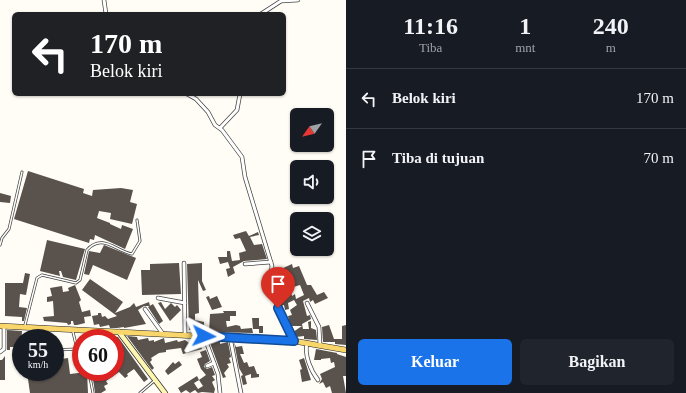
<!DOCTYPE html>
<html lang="id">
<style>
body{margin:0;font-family:"Times New Roman",serif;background:#20242c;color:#f1f3f6;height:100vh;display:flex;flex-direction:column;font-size:15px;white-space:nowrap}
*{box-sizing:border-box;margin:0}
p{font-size:13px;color:#9ea1a6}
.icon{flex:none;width:22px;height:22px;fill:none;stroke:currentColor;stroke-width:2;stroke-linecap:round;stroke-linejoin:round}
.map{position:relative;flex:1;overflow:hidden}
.panel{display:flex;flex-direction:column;background:#171b24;width:340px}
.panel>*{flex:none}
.guide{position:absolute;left:12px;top:12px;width:274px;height:84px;border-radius:6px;box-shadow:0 1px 3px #0004;background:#202124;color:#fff;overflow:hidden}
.needle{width:26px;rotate:236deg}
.buttons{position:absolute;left:290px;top:108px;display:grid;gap:8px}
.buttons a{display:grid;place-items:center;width:44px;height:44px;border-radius:6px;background:#171b24;box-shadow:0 1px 3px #0004;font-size:20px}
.speed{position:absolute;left:12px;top:329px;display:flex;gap:8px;font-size:20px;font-weight:700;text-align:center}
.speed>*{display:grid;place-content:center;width:52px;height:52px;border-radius:50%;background:#171b24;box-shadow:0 1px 3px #0004;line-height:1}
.speed small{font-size:10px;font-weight:400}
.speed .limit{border:6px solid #d22;background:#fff;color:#111}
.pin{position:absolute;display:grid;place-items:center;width:34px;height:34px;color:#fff;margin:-41px -17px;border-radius:50% 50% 50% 0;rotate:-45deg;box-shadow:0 0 4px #0007}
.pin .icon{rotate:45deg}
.me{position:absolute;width:44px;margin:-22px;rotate:93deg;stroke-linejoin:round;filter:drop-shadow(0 0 3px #0008)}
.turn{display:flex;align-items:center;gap:14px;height:84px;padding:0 12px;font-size:18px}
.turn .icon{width:52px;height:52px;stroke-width:2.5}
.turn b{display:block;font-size:28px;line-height:34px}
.eta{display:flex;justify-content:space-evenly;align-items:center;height:68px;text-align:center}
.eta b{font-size:24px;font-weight:700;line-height:28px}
.action{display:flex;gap:8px;margin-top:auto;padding:8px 12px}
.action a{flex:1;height:46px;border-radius:6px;background:#1a73e8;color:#fff;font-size:16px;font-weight:700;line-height:46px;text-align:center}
.action a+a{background:#20242c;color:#f1f3f6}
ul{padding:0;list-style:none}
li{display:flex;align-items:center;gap:12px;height:60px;padding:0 12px;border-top:1px solid #363941}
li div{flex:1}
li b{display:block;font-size:15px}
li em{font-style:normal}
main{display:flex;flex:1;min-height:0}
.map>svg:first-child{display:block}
</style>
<main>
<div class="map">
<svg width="346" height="393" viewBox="0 0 346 393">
<rect width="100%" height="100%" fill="#fffdf5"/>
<!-- building -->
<g fill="#5a524d" fill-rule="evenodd">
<polygon points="28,171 84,189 83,193 92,196 93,190 121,188 133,190 130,202 137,204 132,224 110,219 111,213 99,211 97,218 110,223 110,224 121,229 122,225 133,229 125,249 95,235 94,240 90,239 89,243 14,219"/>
<polygon points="0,193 11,196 10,203 0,202"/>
<polygon points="246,231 249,236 258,232 259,235 250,237 254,245 262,244 267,259 244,261 233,267 235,273 228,277 226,269 230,268 228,262 220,264 218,257 227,257 227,251 230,251 232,261 240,260 239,253 246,251 240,238 235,239 233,235"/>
<polygon points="47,240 85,249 76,280 63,277 61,271 59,271 60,276 40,271"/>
<polygon points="104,245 136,258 127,280 93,265 89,275 84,274 89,251 100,253"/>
<polygon points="179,263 181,294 142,295 141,270 150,270 150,264"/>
<polygon points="202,263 202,281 206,290 203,291 198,280 199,313 195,314 195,320 204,322 204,330 189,330 187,264"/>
<path d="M292,264L293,268L299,266L307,285H311L317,295L324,292L328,298L315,304L313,300L310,302L309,298L303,301L307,316L310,315L311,319L302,324L303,329H309L308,322L311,321V328L316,330L317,340L304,339V336L296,337L293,332L302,326H290L288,316L292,315L290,310L297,305L294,300L288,303L289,309L285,310L284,305L281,306L274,291V276L280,274L279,273L282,272L281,269ZM300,285L304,295L296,299L295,294L292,296L290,288Z"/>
<polygon points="25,273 30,274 26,295 20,294 19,307 27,308 24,321 22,321 22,317 5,316 5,283 23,283"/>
<polygon points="90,279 123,302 115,313 130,307 134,303 136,307 149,302 150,306 144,306 138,310 146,324 124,328 124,327 117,328 110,328 109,325 100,327 99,324 94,325 92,316 98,315 98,313 101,313 102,317 105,316 108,319 117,316 82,290"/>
<polygon points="75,285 81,300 79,302 82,312 90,310 91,316 84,317 85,323 77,325 74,325 73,321 71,321 71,324 68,325 67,323 44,321 43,317 54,316 53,301 47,302 47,297 52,296 50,288 62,286 63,292 69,291 68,288"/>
<polygon points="209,296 210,299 217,296 222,307 212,310 206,297"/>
<polygon points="161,302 165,309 171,303 175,307 177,305 181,310 170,321 158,303"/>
<polygon points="153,304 163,321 159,324 148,307"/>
<polygon points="223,311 236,311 236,316 230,316 230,321 226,321 227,327 236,325 240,326 241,329 252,328 253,333 209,332 210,314 224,313"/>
<polygon points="252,318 259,318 259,326 263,326 263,333 259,333 259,329 253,329"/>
<polygon points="329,325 334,339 342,339 342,326 346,325 346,345 335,344 335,342 323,342 322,327"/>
<polygon points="7,330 22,331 21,347 10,347 10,350 7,350"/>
<polygon points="127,336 137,337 138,340 148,338 149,341 154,340 154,342 164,338 165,343 177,340 178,342 185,340 189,343 199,342 202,349 183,354 181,348 166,350 166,352 159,353 151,358 152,360 150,362 154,368 152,370"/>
<polygon points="115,337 118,337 148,379 144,382 134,369 127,374 128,376 125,378 119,372 106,381 108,384 104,386 106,390 101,393 95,393 93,379 102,373 103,375 108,372 115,372 115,359 124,354 115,341"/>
<polygon points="220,341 220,344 228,342 231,357 229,358 231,363 227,364 229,367 224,373 226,377 223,378 210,343"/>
<polygon points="234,342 236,347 242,346 244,354 240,354 244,363 247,362 249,367 254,366 257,374 259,374 259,377 251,378 251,374 245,376 247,384 243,385 241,376 243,375 239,368"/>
<polygon points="316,349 337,353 337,354 346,357 346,376 343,376 346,393 332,393 330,386 326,388 323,382 319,384 322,379 320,374 335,367 334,362 331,363 330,358 321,359 321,360 314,360"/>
<polygon points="206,350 210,361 205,364 204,367 207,369 212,367 215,375 212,376 215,380 212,382 215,389 214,393 202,392 198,393 195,390 190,393 186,390 181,393 178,388 197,376 199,380 194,383 198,389 203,386 199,380 206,375 201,369 197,359 202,357 200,352"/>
<polygon points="5,356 5,380 0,380 0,360 2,360"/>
<polygon points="68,358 70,374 87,372 88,393 30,393 27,372 55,372 55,360"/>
<polygon points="304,358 311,380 302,382 300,370 302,369 299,360"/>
<polygon points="179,361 182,365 168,375 165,371 173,362 175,364"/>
</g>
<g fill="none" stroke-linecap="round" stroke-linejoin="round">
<defs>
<g id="lane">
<polyline points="0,245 2,238 9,229 22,172"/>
<path d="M25,325L37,278L42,275L76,283L80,280L87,250C102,233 116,251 132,254L140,241L137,220"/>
<polyline points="73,332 77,349 81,354"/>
<polyline points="55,350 77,349"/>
<polyline points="89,372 93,393"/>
<polyline points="140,393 154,381"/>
</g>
<g id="street">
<polyline points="104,0 106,14"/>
<polyline points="261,14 281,1 298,0"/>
<polyline points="187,94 196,99 208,112 215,125 222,130 242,157 245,177 272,266 270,278 271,292 294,341"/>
<polyline points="220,128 237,110 240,94"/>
<polyline points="184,263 185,335"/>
<polyline points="245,264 271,262"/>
<polyline points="158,298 185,303"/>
<polyline points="307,303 319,327 320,345"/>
<polyline points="145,309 163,334"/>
<polyline points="204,336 214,363 207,366"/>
<polyline points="230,337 241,393"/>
<path d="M307,343C304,355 311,371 318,380"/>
<polyline points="0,352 4,349 4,326"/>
<polyline points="214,363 218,374 220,393"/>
</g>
<polyline id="secondary" points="119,332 165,393"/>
<polyline id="primary" points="0,326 294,341 346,350"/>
</defs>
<!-- lane casing -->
<use href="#lane" stroke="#444" stroke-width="3"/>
<!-- street casing -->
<use href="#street" stroke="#444" stroke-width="4.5"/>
<!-- secondary casing -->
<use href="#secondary" stroke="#333" stroke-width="6"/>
<!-- primary casing -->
<use href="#primary" stroke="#222" stroke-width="6"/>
<!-- lane -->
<use href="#lane" stroke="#fff" stroke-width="1.5"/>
<!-- street -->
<use href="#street" stroke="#fff" stroke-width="3"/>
<!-- secondary -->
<use href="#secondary" stroke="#fff6b0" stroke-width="4.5"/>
<!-- primary -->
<use href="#primary" stroke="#f9d66b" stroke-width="5"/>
</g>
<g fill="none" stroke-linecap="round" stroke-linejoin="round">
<defs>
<polyline id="route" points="204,336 294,341 278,308"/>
</defs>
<!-- route casing -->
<use href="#route" stroke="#114b97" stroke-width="10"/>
<!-- route -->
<use href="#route" stroke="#1a73e8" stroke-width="7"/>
</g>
</svg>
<div class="buttons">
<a><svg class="needle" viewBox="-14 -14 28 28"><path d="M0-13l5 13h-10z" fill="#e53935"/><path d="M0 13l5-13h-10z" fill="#9ea1a6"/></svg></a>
<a><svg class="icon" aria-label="sound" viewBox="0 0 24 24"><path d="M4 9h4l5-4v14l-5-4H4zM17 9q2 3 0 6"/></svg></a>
<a><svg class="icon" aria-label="layers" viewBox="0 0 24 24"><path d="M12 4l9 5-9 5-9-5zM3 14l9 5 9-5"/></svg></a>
</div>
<div class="speed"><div>55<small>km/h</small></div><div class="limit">60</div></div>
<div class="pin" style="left:278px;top:308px;background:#d93025"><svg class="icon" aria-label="arrive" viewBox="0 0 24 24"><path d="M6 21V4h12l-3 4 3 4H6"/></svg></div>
<svg class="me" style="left:204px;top:336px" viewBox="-20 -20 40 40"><path d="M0-17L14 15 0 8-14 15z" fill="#1a73e8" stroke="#fff" stroke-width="4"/></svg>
<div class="guide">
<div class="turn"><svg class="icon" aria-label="left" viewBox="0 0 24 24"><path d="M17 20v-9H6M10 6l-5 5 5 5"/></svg><div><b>170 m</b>Belok kiri</div></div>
</div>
</div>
<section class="panel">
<div class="eta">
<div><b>11:16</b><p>Tiba</p></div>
<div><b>1</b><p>mnt</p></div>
<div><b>240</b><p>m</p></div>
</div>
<ul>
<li><svg class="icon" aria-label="left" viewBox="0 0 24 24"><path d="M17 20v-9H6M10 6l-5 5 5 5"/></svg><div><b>Belok kiri</b></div><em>170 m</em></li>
<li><svg class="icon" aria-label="arrive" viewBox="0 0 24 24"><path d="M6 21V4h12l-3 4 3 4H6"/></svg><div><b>Tiba di tujuan</b></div><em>70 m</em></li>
</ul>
<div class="action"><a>Keluar</a><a>Bagikan</a></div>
</section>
</main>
